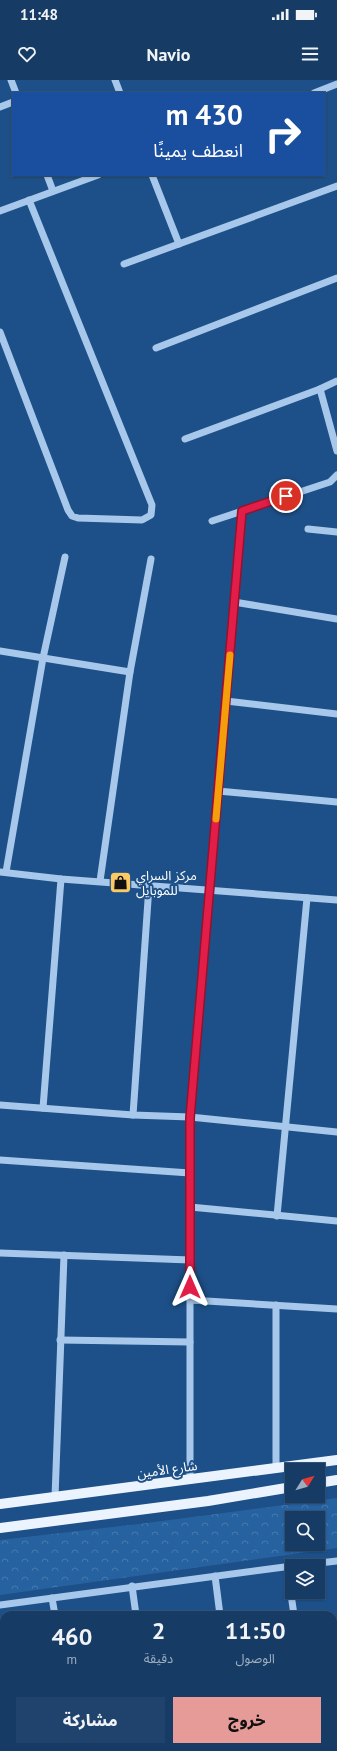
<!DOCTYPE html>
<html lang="ar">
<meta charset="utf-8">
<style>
body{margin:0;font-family:"PT Sans","Noto Sans Arabic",sans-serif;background:#1f436c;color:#f1f3f6;direction:rtl;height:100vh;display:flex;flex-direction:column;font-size:15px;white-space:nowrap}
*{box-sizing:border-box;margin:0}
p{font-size:13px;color:#9eadbf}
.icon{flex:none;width:22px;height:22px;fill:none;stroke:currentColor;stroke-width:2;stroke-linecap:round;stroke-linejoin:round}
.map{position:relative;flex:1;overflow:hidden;direction:ltr}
.drawer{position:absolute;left:0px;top:1531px;width:337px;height:140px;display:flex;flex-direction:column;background:#163c66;border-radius:12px 12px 0 0;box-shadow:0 1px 3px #0004,0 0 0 1px #35567a;direction:rtl}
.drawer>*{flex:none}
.guide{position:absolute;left:12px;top:12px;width:313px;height:84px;border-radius:0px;box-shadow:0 1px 3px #0004,0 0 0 1px #35567a;direction:rtl;background:#1a4fa0;color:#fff;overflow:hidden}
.needle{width:26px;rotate:53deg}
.fabs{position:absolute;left:285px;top:1383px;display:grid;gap:8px}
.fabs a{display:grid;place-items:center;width:40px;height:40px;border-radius:0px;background:#163c66;box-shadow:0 1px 3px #0004,0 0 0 1px #35567a;font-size:20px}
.pin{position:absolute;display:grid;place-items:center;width:34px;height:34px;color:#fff;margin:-17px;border:2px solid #fff;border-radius:50%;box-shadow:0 1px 4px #0007}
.me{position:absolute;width:44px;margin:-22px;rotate:0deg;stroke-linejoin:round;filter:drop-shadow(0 0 3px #0008)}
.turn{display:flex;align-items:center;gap:14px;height:84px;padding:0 16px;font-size:18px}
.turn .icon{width:52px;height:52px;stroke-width:2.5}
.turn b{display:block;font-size:28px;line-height:34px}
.eta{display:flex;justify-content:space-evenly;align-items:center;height:68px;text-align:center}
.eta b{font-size:24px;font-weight:800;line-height:28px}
.button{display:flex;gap:8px;margin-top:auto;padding:8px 16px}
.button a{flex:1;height:46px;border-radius:0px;background:#e69b98;color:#111;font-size:16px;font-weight:800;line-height:46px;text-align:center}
.button a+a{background:#1f436c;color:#f1f3f6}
.status{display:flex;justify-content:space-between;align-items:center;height:28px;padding:0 20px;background:#163c66;direction:ltr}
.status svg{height:11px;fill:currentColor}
header{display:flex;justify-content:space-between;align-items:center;height:52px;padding:0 16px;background:#163c66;font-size:18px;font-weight:800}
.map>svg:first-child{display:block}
</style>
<div class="status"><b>11:48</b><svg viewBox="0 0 49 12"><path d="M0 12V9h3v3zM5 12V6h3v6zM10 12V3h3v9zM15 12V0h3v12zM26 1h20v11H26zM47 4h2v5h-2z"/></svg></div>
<header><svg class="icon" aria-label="menu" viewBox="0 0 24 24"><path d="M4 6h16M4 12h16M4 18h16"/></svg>Navio<svg class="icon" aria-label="heart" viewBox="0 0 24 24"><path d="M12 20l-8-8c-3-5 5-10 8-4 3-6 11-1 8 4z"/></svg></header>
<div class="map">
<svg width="337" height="1671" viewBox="0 0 337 1671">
<defs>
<pattern id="forest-crowns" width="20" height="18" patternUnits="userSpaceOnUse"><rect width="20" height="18" fill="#2762a0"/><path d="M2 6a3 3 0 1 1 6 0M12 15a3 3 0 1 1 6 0" fill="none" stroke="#477aae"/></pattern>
</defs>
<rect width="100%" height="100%" fill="#1d5088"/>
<!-- forest -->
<path fill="url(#forest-crowns)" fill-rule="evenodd" d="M337,1418V1468L0,1515V1460L147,1443ZM292,1438H318V1464H292Z"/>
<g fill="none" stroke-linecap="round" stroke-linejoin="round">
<!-- minor -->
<g stroke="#a7c8eb" stroke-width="7">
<polyline points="11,0 16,13"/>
<polyline points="115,0 120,13"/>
<polyline points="314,13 337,4"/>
<polyline points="0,27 13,22"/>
<polyline points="47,95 53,111"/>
<polyline points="152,95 179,164"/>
<polyline points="0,131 98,95"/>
<polyline points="124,184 337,106"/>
<polyline points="0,252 68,430 72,436 78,438 142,440 151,435 152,425 29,120"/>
<polyline points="156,268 337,198"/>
<polyline points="320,309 337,371"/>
<polyline points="185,359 320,309 337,301"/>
<polyline points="212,441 330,402 337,395"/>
<polyline points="308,449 337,452"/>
<polyline points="234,522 337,539"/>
<polyline points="0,571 130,592"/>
<polyline points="226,621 337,634"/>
<polyline points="218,711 337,722"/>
<polyline points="0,792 61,799 337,820"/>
<polyline points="6,792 43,578 65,477"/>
<polyline points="100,801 130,592 151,479"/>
<polyline points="0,1025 133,1035 190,1037 337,1052"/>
<polyline points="43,1028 61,799"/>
<polyline points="133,1035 149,806"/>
<polyline points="0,1080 190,1093"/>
<polyline points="190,1127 337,1141"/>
<polyline points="277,1136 307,818"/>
<polyline points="0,1173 190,1180"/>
<polyline points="190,1220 337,1229"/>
<polyline points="276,1225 276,1388"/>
<polyline points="60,1260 190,1262"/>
<polyline points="190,1399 190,1037 242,431"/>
<polyline points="55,1417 64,1175"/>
<polyline points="293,1486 337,1481"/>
<polyline points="287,1487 294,1535"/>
<polyline points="215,1496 220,1535"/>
<polyline points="132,1506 136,1535"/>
<polyline points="52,1518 55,1535"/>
<polyline points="0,1525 292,1486"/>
<polyline points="333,1640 337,1639"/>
<polyline points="75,1667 75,1671"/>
<polyline points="154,1667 155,1671"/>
<polyline points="238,1667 239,1671"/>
<polyline points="315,1667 316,1671"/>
<polyline points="97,1671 127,1667"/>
</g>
<!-- major -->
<g stroke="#ebf4fe" stroke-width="10">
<polyline points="318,1403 337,1400"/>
<polyline points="0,1424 337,1380"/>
<polyline points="0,1448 208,1421 292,1407"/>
</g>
</g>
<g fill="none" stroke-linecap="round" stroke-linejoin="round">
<defs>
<polyline id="route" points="190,1207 190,1038 242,431 286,416"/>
</defs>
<!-- route casing -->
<use href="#route" stroke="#92132f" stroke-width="10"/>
<!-- route -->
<use href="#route" stroke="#e11d48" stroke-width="7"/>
<!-- slow -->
<polyline stroke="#f59e0b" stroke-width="7" points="216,739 230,575"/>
</g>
<!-- icons -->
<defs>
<symbol id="shop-square" viewBox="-11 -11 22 22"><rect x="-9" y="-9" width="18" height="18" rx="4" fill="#fbca65" stroke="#1d5088"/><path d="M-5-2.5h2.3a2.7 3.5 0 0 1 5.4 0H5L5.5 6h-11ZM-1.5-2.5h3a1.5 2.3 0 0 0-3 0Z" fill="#111"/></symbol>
</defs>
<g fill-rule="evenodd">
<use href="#shop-square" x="108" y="790" width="25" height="25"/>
</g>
<g text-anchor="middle" stroke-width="4" stroke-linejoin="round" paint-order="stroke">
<!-- poi labels -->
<g font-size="13" fill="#fff" stroke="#1d5088" text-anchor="start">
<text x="136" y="800">مركز السراي<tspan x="136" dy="15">للموبايل</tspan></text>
</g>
<!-- street labels -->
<g font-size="13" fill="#fff" stroke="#1d5088">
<text transform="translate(167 1389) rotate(-8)" y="5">شارع الأمين</text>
</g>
</g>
</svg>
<div class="fabs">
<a><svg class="needle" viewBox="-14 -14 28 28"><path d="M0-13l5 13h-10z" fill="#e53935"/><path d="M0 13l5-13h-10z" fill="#9eadbf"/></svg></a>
<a><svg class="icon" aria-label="search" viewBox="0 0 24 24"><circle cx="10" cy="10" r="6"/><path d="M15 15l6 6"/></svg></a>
<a><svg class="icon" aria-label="layers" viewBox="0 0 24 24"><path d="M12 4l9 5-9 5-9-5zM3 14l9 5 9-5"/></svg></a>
</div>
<div class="pin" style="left:286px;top:416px;background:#d93025"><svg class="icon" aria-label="arrive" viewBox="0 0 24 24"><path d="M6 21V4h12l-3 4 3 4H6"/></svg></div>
<svg class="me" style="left:190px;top:1207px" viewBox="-20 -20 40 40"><path d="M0-17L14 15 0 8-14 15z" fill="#e11d48" stroke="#fff" stroke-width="4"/></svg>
<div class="guide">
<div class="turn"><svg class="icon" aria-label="right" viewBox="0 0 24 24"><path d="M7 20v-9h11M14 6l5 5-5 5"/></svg><div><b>430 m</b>انعطف يمينًا</div></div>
</div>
<section class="drawer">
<div class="eta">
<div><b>11:50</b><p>الوصول</p></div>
<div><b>2</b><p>دقيقة</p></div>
<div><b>460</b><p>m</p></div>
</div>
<div class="button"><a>خروج</a><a>مشاركة</a></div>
</section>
</div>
